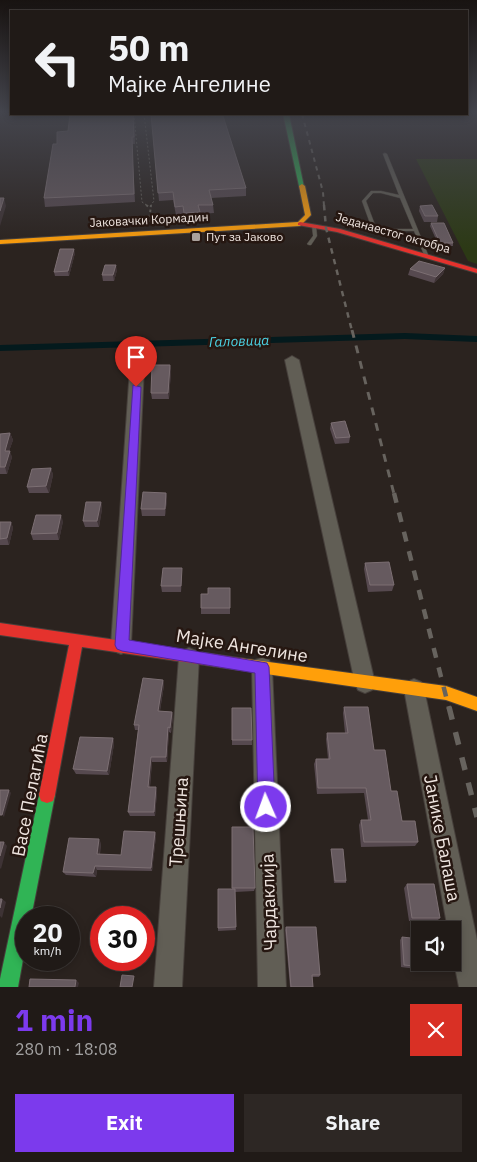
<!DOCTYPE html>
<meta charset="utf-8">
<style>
body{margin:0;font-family:"IBM Plex Sans",sans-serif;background:#2d2724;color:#f1f3f6;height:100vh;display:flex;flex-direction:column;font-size:19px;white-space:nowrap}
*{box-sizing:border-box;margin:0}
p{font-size:16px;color:#a2a1a1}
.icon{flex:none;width:28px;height:28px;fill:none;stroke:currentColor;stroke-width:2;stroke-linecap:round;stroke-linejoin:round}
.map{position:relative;height:987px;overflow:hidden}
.panel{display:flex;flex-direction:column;background:#201a17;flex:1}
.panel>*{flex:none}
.banner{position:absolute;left:10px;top:10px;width:458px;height:105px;border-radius:0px;box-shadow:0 2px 8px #0003,0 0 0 1px #3d3836;background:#201a17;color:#f1f3f6;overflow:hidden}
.controls{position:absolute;left:411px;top:921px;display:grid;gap:10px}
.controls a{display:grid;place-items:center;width:50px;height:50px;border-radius:0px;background:#201a17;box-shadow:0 2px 8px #0003,0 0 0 1px #3d3836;font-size:25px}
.speed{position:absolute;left:15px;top:906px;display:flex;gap:10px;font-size:25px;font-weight:700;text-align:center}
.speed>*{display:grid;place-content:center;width:65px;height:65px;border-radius:50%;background:#201a17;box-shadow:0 2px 8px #0003,0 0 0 1px #3d3836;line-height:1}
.speed small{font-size:12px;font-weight:400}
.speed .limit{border:8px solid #d22;background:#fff;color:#111}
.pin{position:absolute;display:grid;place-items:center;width:42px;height:42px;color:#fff;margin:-51px -21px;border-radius:50% 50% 50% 0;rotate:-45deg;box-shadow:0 0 5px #0007}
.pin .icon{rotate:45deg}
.me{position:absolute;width:55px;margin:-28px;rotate:358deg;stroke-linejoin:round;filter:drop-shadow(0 0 4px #0008)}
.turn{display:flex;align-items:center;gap:18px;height:105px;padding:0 15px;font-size:22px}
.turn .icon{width:65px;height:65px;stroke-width:2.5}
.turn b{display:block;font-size:35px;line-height:42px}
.round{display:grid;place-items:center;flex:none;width:52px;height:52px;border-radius:0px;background:#2d2724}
.summary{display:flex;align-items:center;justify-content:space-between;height:85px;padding:0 15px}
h1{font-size:30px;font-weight:700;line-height:38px;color:#7c3aed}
.primary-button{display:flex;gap:10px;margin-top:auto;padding:10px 15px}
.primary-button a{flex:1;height:58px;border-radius:0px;background:#7c3aed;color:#fff;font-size:20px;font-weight:700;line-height:58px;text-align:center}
.primary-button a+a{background:#2d2724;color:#f1f3f6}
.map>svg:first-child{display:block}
</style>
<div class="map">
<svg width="477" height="987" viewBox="0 0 477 987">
<rect width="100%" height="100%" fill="#2b231f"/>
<!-- green -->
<polygon fill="#2c3915" points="416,159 477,159 477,264 468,261"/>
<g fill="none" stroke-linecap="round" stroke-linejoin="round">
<!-- canal -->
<polygon fill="#041a1d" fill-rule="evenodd" points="405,333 477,336 477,342 405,339 0,351 0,345"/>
<defs>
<g id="lane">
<path d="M385,153L387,154L429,257V258L425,257L414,231H385L371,226L362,201L371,191H381L399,195L383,154ZM373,193H381L400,198L413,229H385L375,225L366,201Z"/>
<polygon points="312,225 316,226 317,236 311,245 309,245 307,244 313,236"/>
</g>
<g id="street">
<polygon points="292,356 299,360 375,683 372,690 365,693 358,690 355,683 285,360"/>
<polygon points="137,364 144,368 131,645 128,651 121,654 114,651 111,645 130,368"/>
<polygon points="189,648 196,651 199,657 182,987 154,987 179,657 182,651"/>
<polygon points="262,658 269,660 272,667 286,987 258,987 252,667 255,660"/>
<polygon points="414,679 421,682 424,689 477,940 477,987 459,987 452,952 452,930 448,930 404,689 407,682"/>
</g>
<g id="fast">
<polygon points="283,114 289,114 304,187 299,186"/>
<polygon points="47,787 53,789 55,795 31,918 26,918 26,943 18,987 0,987 0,979 39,795 41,789"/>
</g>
<g id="slow">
<polygon points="302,184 305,186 311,215 300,226 0,244 0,240 298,222 305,215 299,186"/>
<polygon points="239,658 446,686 477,697 477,711 446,700 239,670 234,669 232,664 234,659"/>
</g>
<g id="jam">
<polygon points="300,222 340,229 477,269 477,273 337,232 298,225 298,223"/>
<polygon points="0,623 239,658 244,659 246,664 244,669 239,670 82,647 55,795 53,801 47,803 41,801 39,795 69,645 0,635"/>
</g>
</defs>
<!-- lane casing -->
<use href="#lane" stroke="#463f3b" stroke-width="1"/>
<!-- street casing -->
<use href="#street" stroke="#463f3b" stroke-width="2"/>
<!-- fast casing -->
<use href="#fast" stroke="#463f3b" stroke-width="2"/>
<!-- slow casing -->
<use href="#slow" stroke="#463f3b" stroke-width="2"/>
<!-- jam casing -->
<use href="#jam" stroke="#463f3b" stroke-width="2"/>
<!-- path-far1 -->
<g stroke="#65615a" stroke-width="1" stroke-dasharray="2 2" stroke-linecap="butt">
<polyline points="134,114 142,202 148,206"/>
<polyline points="144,114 154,201 150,206"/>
</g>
<!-- path -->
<g stroke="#65615a" stroke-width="2" stroke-dasharray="2.5 2.5" stroke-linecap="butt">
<polyline points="146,205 149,207"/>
<polyline points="149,222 151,205"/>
</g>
<!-- lane -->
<use href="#lane" fill="#615e55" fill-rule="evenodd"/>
<!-- street -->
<use href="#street" fill="#615e55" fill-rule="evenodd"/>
<!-- fast -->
<use href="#fast" fill="#30b455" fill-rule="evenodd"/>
<!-- slow -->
<use href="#slow" fill="#ff9f0a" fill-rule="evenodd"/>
<!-- jam -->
<use href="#jam" fill="#e5322d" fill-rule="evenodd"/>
<!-- rail-far4 -->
<polyline stroke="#67635e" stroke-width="2" stroke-dasharray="4.5 4.5" stroke-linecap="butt" points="302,114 323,192 324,206"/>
<!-- rail-far3 -->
<polyline stroke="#67635e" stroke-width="2.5" stroke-dasharray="5.5 5.5" stroke-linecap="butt" points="324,205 326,228 352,331"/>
<!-- rail-far2 -->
<polyline stroke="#67635e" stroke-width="3" stroke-dasharray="8 8" stroke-linecap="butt" points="352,330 394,494"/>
<!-- rail-far1 -->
<polyline stroke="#67635e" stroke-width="4.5" stroke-dasharray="10 10" stroke-linecap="butt" points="394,493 449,708"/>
<!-- rail -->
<polyline stroke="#67635e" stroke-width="5.5" stroke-dasharray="13 13" stroke-linecap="butt" points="449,707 477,817"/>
</g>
<!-- wall -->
<g fill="#56494f">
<polygon points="134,114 135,144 132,144 135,202 45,207 44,198 57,144 68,131"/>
<polygon points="151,114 207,117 246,188 246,196 211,198 213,205 214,213 200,214 200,220 185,221 184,215 176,215 173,200 159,201"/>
<polygon points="420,206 438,216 437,222 424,222 419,211"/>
<polygon points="431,223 453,243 453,246 439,246 430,226"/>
<polygon points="75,253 69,276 55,276 54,272"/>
<polygon points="445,268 443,274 434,283 408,275 410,269"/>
<polygon points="117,270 114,281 103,281 102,275"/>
<polygon points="170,365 171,371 169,399 152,399 151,393"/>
<polygon points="331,423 350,437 349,443 335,444 330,429"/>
<polygon points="10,433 13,440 9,451 12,457 7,474 0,474 0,434"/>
<polygon points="51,468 53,475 49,493 29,493 27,487"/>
<polygon points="166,493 167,499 165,516 142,516 141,509"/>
<polygon points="101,502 102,509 99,527 85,527 83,521"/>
<polygon points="63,521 59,540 33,540 31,534"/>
<polygon points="0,522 11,522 13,528 9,545 0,545"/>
<polygon points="365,563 394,585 392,591 368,592 364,569"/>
<polygon points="182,574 181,592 162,592 161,586"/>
<polygon points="230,588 230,614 201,614 201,608 208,594"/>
<polygon points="163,680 164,685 160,711 172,712 173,717 171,733 169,732 167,762 152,762 150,787 157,792 155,816 130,816 128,812 138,730 135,730 134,725"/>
<polygon points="344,707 374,750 391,791 402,821 418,842 415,846 361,847 359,825 361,820 368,820 364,793 317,794 314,764 316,759 328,759 326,739 327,733 345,733 343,713"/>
<polygon points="232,708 251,708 252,745 232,745"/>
<polygon points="113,738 114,744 109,775 76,774 73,769"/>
<polygon points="232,827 255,888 254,891 235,892 236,930 218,931 218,928 232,889"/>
<polygon points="155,832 156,836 152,871 97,870 96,877 66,875 63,872 101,843 100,854 121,855"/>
<polygon points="331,849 346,881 346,883 334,883 331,851"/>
<polygon points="407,884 440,918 437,921 409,921 404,888"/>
<polygon points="286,927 320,975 319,977 312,977 313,987 290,987 285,930"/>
<polygon points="402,937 435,968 432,971 401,967 400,940"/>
</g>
<!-- shaded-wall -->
<g fill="#3e3335">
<polygon points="4,198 6,206 0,226 0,211"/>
<polygon points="74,249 75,253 69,276 68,271"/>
<polygon points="116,265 117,270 114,281 113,275"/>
<polygon points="445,268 443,274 434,283 436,277"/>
<polygon points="170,365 171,371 169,399 168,393"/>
<polygon points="10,433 13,440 7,457 5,451"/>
<polygon points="10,451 12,457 7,474 5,467"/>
<polygon points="51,468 53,475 49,493 46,486"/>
<polygon points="166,493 167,499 165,516 165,509"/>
<polygon points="101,502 102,509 99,527 97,521"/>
<polygon points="61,515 63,521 59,540 57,533"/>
<polygon points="11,522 13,528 9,545 7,538"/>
<polygon points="163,680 164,685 159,716 158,711"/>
<polygon points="172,712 173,717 171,733 170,728"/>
<polygon points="168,727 169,732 167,762 166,757"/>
<polygon points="113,738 114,744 109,775 107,771"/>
<polygon points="151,757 152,762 149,792 148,787"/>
<polygon points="156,787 157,792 155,816 154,812"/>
<polygon points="9,790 11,793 4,817 2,815"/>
<polygon points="155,832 156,836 152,871 151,868"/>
<polygon points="99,839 101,843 99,858 97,854"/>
<polygon points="4,842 7,846 1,869 0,868 0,856"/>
<polygon points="95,866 97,870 96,877 93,873"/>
<polygon points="2,899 6,902 2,918 0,916 0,908"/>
<polygon points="76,980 79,983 78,987 75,987"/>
</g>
<!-- building -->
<g fill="#665a5f" stroke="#7c6f73">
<polygon points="70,114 133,114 134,137 132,137 134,194 44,198 53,144 57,144 57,132 68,131"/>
<polygon points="151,114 206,114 207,117 223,116 246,188 209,190 213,205 198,205 200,212 184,213 183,206 175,207 173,192 158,193"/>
<polygon points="0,198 4,198 0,211"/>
<polygon points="432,205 438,216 425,216 420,206"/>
<polygon points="431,223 444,223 453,243 440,243"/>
<polygon points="60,249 74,249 68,271 54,272"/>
<polygon points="419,261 445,268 436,277 410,269"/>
<polygon points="105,265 116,265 113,275 102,275"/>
<polygon points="152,365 170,365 168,393 151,393"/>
<polygon points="345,421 350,437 336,438 331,423"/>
<polygon points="10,433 5,451 10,451 5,467 0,467 0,434"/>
<polygon points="51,468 46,486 27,487 32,469"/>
<polygon points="143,492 166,493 165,509 141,509"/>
<polygon points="86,502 101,502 97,521 83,521"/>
<polygon points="36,515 61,515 57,533 31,534"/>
<polygon points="0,522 11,522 7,538 0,539"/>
<polygon points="389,562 394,585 370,585 365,563"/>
<polygon points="163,568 182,568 181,586 161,586"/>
<polygon points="208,588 230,588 230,608 201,608 201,594 208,594"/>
<polygon points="143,678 163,680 158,711 172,712 170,728 168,727 166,757 151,757 148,787 156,787 154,812 128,812 139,725 134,725"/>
<polygon points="344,707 368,707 374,750 385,750 391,791 397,791 402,821 415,821 418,842 364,842 361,820 371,820 366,788 318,788 316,759 330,759 327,733 348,733"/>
<polygon points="232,708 251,708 252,740 232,740"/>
<polygon points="80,737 113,738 107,771 73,769"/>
<polygon points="0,790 9,790 2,815 0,815"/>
<polygon points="232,827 253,827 255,888 232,888"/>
<polygon points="124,831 155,832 151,868 95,866 93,873 63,872 69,838 99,839 97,854 121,855"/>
<polygon points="0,842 4,842 0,856"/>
<polygon points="331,849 343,849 346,881 335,881"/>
<polygon points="407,884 434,884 440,918 412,918"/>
<polygon points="218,889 235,889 236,927 218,928"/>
<polygon points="0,899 2,899 0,908"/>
<polygon points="286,927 316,927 320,975 312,975 313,987 291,987"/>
<polygon points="402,937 420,939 420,962 435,962 435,968 404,965"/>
<polygon points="122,975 134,976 132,987 120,987"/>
<polygon points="30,979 76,980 75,987 29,987"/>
</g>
<!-- sky -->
<linearGradient id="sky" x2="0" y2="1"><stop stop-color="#181311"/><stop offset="0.45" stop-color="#44454d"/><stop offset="1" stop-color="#44454d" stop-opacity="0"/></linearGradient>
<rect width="477" height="249" fill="url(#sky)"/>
<!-- route -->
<polygon fill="#7c3aed" stroke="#51269a" points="133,385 141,387 129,640 267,663 269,667 275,807 272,813 266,815 260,813 258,807 255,673 122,651 117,649 115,645"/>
<!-- markers -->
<rect fill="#aaa19c" stroke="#261711" stroke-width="2" x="191" y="232" width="10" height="10" rx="2.5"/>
<g text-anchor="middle" stroke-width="5" stroke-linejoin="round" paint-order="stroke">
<!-- far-street labels -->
<g font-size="12" fill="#efe5e0" stroke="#261711">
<text transform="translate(149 220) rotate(-3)" y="4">Јаковачки Кормадин</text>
<text transform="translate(393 233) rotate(16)" y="4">Једанаестог октобра</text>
</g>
<!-- far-poi labels -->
<g font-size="12" fill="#efe5e0" stroke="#261711" text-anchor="start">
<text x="206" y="241">Пут за Јаково</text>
</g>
<!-- far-water labels -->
<g font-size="14" font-style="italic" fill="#4cd5e7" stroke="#261711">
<text transform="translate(239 341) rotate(-2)" y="5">Галовица</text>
</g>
<!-- near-street labels -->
<g font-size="18" fill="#efe5e0" stroke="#261711">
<text transform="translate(242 646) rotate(9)" y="6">Мајке Ангелине</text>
<text transform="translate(30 795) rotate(-79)" y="6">Васе Пелагића</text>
<text transform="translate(179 822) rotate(-86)" y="6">Трешњина</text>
<text transform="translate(442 838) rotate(79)" y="6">Јанике Балаша</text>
<text transform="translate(269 902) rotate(-92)" y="6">Чардаклија</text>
</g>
</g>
</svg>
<div class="controls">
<a><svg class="icon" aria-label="sound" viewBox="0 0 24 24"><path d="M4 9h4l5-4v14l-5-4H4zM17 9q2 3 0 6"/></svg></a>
</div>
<div class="speed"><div>20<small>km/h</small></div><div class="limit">30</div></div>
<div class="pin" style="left:136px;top:387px;background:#d93025"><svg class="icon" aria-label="arrive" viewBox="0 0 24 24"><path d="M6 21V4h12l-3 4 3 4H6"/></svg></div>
<svg class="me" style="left:266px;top:807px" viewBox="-20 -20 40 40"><circle r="17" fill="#7c3aed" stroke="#fff" stroke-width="3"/><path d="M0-11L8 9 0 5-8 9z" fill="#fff"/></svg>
<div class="banner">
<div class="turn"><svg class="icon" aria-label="left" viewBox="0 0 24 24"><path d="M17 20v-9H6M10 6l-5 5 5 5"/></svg><div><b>50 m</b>Мајке Ангелине</div></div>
</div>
</div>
<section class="panel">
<div class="summary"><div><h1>1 min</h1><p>280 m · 18:08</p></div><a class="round" style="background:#d93025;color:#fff"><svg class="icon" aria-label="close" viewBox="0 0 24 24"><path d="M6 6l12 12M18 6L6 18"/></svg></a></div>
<div class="primary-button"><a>Exit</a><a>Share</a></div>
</section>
